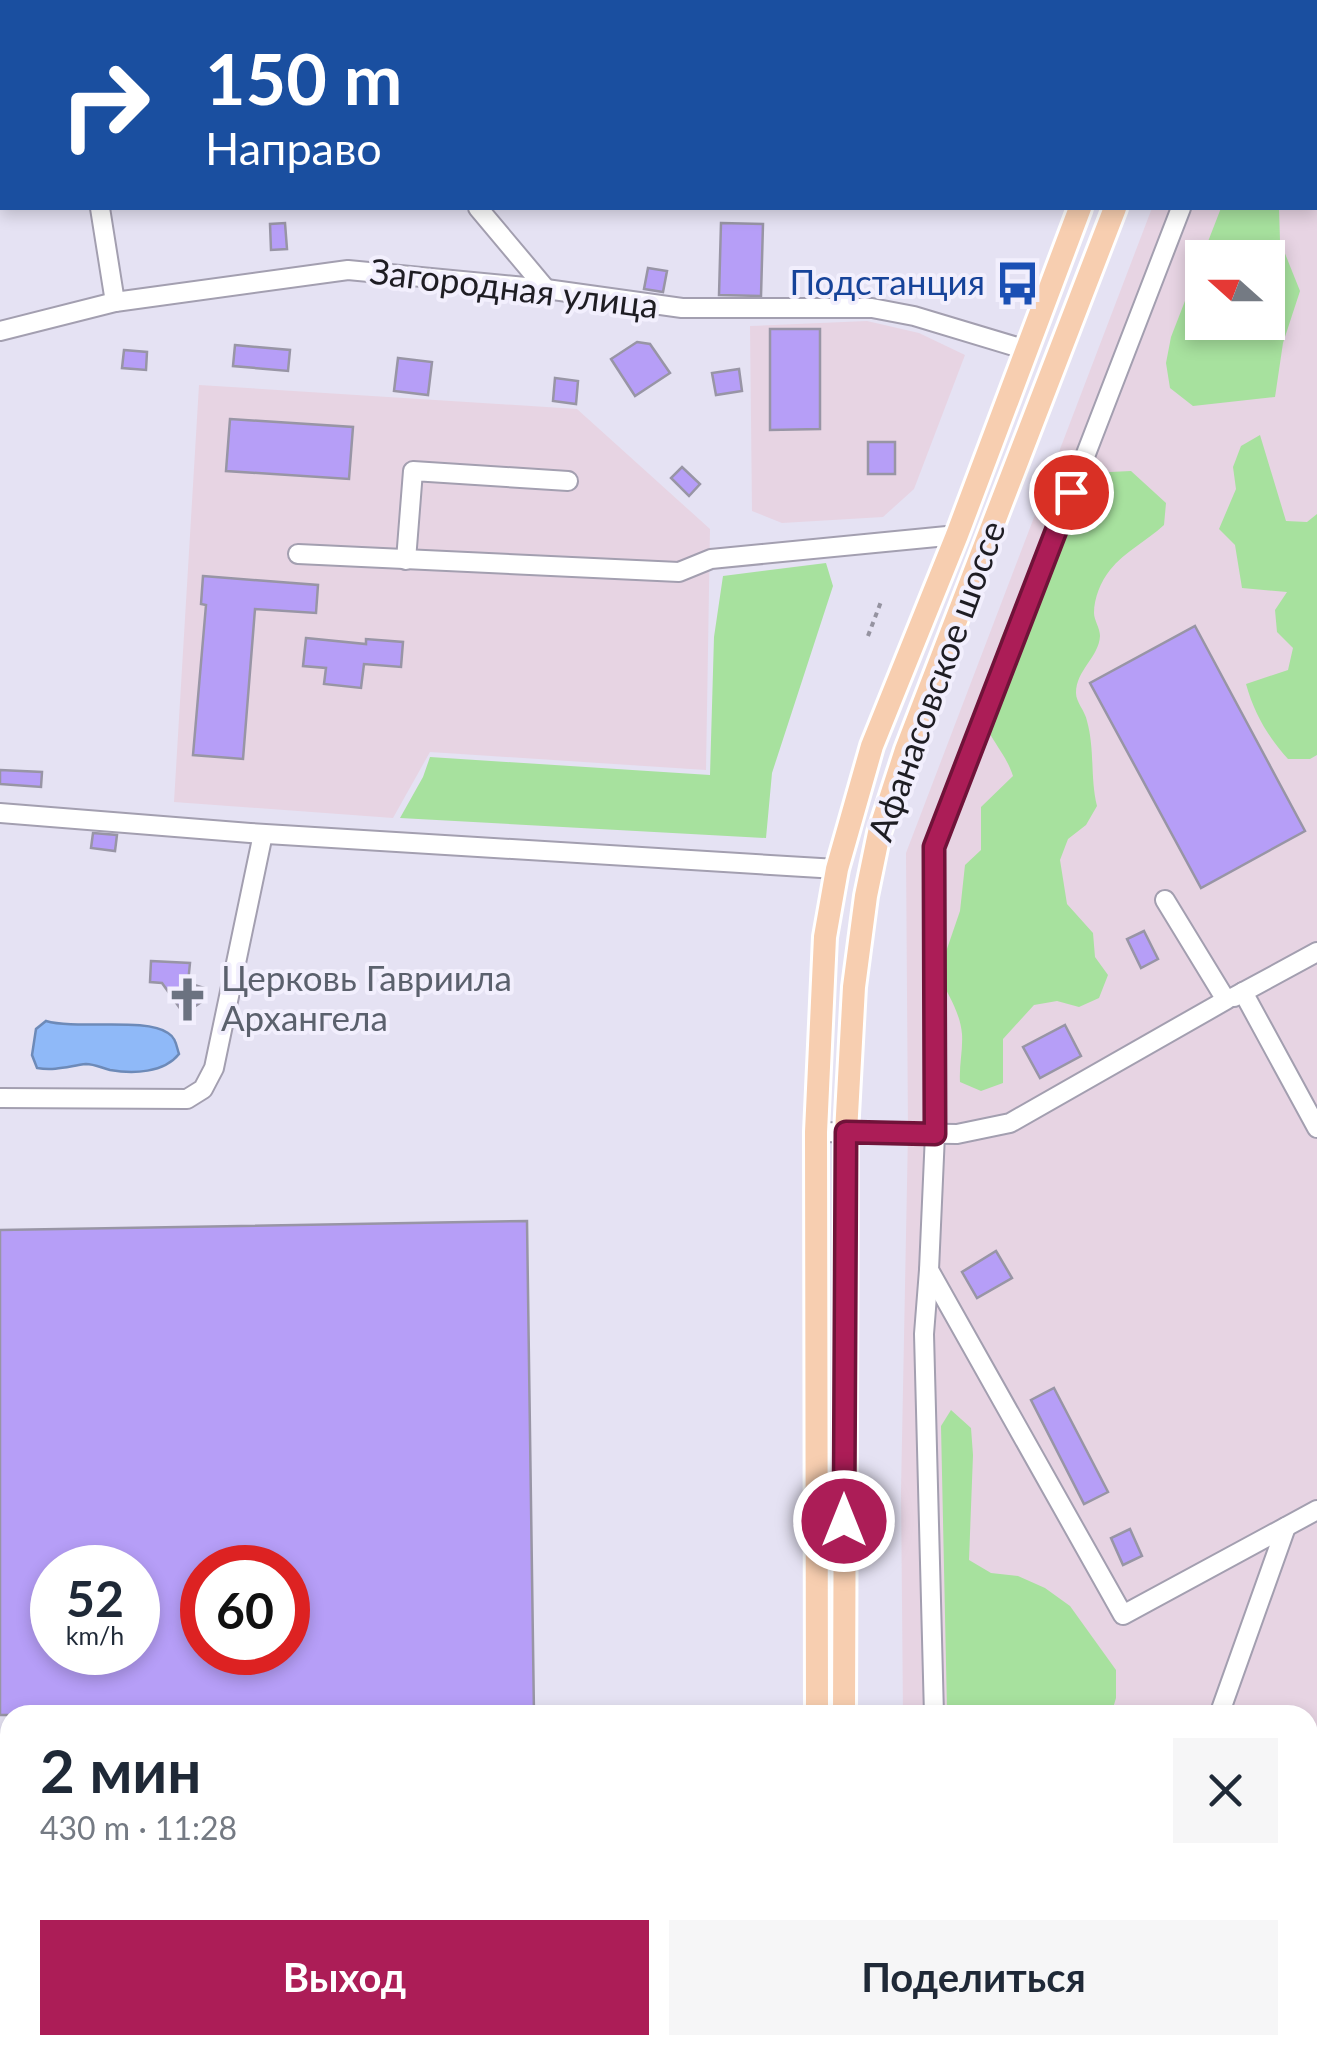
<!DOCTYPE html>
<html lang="ru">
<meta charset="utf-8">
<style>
body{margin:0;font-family:Lato,sans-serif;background:#f6f6f7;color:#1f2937;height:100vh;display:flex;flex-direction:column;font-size:38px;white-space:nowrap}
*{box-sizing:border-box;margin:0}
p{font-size:32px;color:#747a83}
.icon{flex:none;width:55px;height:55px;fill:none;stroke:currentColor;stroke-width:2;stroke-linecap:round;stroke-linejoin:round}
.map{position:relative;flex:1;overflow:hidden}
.drawer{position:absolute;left:0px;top:1705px;width:1318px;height:350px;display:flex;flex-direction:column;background:#fff;border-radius:30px 30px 0 0;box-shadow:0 5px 15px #0003}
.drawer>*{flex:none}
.hud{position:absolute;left:0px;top:0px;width:1318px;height:210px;box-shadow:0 5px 15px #0003;background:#1a4fa0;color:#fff;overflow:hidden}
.needle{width:65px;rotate:291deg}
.buttons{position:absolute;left:1185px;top:240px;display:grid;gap:20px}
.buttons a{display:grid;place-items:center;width:100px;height:100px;border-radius:0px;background:#fff;box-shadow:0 5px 15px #0003;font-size:50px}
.speed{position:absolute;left:30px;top:1545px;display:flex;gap:20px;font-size:50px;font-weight:700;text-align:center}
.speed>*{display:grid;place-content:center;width:130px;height:130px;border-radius:50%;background:#fff;box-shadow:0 5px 15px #0003;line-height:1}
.speed small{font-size:25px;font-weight:400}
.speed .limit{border:15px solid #d22;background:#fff;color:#111}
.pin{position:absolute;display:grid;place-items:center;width:85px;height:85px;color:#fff;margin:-42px;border:5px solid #fff;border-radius:50%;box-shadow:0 2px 10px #0007}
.me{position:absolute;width:110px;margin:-55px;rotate:0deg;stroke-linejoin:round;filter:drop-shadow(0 0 8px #0008)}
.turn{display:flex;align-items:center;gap:35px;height:210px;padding:0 40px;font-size:45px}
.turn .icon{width:130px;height:130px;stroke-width:2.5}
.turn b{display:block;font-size:70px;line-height:85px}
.round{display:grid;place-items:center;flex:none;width:105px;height:105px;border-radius:0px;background:#f6f6f7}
.head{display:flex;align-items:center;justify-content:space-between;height:170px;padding:0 40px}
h1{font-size:60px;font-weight:700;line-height:75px}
.cta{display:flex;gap:20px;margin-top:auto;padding:20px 40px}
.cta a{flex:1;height:115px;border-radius:0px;background:#ac1d57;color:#fff;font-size:40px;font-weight:700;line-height:115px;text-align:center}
.cta a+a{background:#f6f6f7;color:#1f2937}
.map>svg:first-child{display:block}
</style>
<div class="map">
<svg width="1317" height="2055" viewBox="0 0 1317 2055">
<rect width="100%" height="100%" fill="#e5e2f3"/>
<!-- industrial -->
<g fill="#e7d4e3" fill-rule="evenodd">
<path d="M1186,0H1317V2055H907V2045H1308V1715H903L901,1491L908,1133L906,853L1152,208H1315V2ZM1202,258H1268V322H1202Z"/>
<polygon points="867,321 919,333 965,355 914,489 883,517 782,523 752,511 750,326"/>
<polygon points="199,385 577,409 710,529 706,770 430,752 393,818 174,802"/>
</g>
<!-- green -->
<g fill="#a7e19e" fill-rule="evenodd">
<path d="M1221,208H1279L1280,241L1300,291L1283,343L1275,397L1193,406L1170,388L1166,363L1171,337ZM1202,258H1268V322H1202Z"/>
<path d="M1260,435L1286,521L1307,522L1317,514V755L1310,759H1288C1268,737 1254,713 1246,684L1288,670L1293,648L1277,632L1275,610L1287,592L1242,588L1235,545L1219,529L1236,489L1233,467L1241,446Z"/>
<path d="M1131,471L1166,503L1164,525C1147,541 1125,551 1110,570C1101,581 1094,598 1094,613C1094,620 1100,628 1100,636C1099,657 1076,670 1076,693C1076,702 1085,711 1087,721C1095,750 1090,778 1097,806L1086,825L1068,839L1060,860L1067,904L1093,933L1095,957L1108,975L1099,998L1079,1007L1057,1001L1034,1005L1003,1039V1083L981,1091L960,1082C959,1065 963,1050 962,1034C960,1012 948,994 938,975L960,911L965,865L981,850V807L1013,776C1006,754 991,741 983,719L993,699L1008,682L1001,662L1000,640L1070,489L1110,472Z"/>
<polygon points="826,563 833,586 772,773 766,838 400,818 423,777 430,757 710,775 714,637 723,576"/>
<polygon points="951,1410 971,1428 973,1455 969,1560 991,1573 1018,1576 1045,1588 1070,1606 1116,1670 1116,1698 1111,1715 951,1715 947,1710 941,1426"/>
</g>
<!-- water -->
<path fill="#8fb9f8" stroke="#6d8ab8" stroke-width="2.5" d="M46,1021C77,1030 146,1017 168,1033C176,1038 176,1045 179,1054C164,1073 133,1074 110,1070C102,1068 94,1064 86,1064C69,1066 56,1071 37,1068L32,1055L36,1029Z"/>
<!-- building -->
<g fill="#b69ef7" stroke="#9895a5" stroke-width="2.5" fill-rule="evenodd">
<polygon points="285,223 287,249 271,250 270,224"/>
<polygon points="721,223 763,224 761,296 719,295"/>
<polygon points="648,268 667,271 663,292 644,289"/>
<polygon points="770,329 820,329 820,429 770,430"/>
<polygon points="637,342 650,344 670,373 635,396 611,359"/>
<polygon points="235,345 290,350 288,371 233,366"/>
<polygon points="124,350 147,352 146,370 122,368"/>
<polygon points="398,358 432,362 428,395 394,391"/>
<polygon points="739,369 742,391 716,395 712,373"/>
<polygon points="555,378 578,381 576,404 553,401"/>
<polygon points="230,419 353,427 349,479 226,471"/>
<rect x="868" y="442" width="27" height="32"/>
<polygon points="682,467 700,484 689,496 671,478"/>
<polygon points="203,576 318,585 316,613 255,609 243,759 193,755 206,605 201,604"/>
<polygon points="1195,626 1305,831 1201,888 1090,683"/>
<polygon points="306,638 366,644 366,639 403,642 401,667 364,664 361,688 324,684 326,668 303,666"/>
<polygon points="0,770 42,772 41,787 0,784"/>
<polygon points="93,833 117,835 115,851 91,848"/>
<polygon points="1144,931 1158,959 1141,968 1127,939"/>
<polygon points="151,961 190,963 188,983 204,988 204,1000 184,1014 162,983 150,982"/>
<polygon points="1065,1025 1081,1056 1040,1078 1023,1047"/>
<path d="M527,1221L534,1715H0V1230ZM52,1568H138V1652H52ZM202,1568H288V1652H202Z"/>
<polygon points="996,1251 1012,1278 977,1298 962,1272"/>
<polygon points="1054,1388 1108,1492 1084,1504 1031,1400"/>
<polygon points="1130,1529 1142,1556 1123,1565 1111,1538"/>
</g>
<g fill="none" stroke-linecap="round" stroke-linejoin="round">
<defs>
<g id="minor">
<polyline points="73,0 74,2"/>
<polyline points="182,0 183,2"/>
<polyline points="1212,0 1213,2"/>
<polyline points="350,2 351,0"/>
<polyline points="0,81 2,81"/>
<polyline points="100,208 115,302"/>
<polyline points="478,208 546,289"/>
<polyline points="1181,208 934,847 935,1134 929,1270 1123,1615 1317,1510"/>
<polyline points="0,331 115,302 348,270 546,289 682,308 872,308 914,316 1027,350"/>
<polyline points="298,554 679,572 711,559 957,535"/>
<polyline points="406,560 413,471 568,481"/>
<polyline points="0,813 250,833 837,869"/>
<polyline points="1243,992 1317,1128"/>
<polyline points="1234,997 1317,952"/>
<polyline points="0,1098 187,1099 203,1089 214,1068 263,834"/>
<polyline points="816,1132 957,1134 1010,1123 1226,1000 1165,900"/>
<polyline points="929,1270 924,1334 934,1715"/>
<polyline points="1219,1715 1286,1527"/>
<polyline points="1308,1757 1317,1761"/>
<polyline points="918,2045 918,2055"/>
</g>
<g id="major">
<polyline points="1166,0 1167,2"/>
<polyline points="1132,2 1133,0"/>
<polyline points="817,1715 816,1132 825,937 837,869 872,746 957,535 1080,208"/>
<polyline points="844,1715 846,1133 854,987 866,896 879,833 906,750 1115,208"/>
<polyline points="821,2045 821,2055"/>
<polyline points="847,2045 848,2055"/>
</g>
</defs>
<!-- minor casing -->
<use href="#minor" stroke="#a39fb0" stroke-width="22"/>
<!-- major casing -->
<use href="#major" stroke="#fff" stroke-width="28"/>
<!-- path -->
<polyline stroke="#9593a0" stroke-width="4" stroke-dasharray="5 5" stroke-linecap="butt" points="868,636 882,599"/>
<!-- minor -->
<use href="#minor" stroke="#fff" stroke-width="18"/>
<!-- major -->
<use href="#major" stroke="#f7ceb0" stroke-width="22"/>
</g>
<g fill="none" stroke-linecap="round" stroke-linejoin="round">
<defs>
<polyline id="route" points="844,1521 846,1132 935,1134 934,847 1071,492"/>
</defs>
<!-- route casing -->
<use href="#route" stroke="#701339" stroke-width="25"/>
<!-- route -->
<use href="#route" stroke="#ac1d57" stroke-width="18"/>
</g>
<!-- icons -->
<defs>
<symbol id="bus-bare" viewBox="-9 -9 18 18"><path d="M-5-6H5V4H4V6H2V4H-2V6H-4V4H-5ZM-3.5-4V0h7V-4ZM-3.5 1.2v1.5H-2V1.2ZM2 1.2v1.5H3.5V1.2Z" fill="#1a4fb4" stroke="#f2effd" stroke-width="2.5" paint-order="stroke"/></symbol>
<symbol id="church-bare" viewBox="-9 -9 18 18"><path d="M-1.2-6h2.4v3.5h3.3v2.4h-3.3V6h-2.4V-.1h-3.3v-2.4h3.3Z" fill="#6b7280" stroke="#f2effd" stroke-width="2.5" paint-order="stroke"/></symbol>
</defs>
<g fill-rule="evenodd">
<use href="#bus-bare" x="986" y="252" width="63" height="63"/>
<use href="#church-bare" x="156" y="968" width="63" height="63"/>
</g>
<g text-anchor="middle" stroke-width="8" stroke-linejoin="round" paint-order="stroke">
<!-- transit labels -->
<g font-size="35" fill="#164399" stroke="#f2effd" text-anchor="end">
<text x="985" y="295">Подстанция</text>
</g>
<!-- street labels -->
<g font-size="35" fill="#1e1d23" stroke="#f2effd">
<text transform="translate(514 289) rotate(7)" y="12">Загородная улица</text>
<text transform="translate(937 681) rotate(-70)" y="12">Афанасовское шоссе</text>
</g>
<!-- worship labels -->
<g font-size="35" fill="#5b616d" stroke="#f2effd" text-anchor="start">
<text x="221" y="991">Церковь Гавриила<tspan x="221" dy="40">Архангела</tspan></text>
</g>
</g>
</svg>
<div class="buttons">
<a><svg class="needle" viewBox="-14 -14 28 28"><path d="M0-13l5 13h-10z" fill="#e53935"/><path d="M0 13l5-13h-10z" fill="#747a83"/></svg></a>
</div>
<div class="speed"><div>52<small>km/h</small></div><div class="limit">60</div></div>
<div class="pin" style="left:1071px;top:492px;background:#d93025"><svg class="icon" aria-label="arrive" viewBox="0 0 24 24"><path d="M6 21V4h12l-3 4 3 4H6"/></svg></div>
<svg class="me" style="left:844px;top:1521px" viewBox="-20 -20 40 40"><circle r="17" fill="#ac1d57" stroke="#fff" stroke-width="3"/><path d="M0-11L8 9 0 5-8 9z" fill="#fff"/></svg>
<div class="hud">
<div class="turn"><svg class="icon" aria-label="right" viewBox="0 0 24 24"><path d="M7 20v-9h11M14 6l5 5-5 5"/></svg><div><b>150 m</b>Направо</div></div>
</div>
<section class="drawer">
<div class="head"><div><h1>2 мин</h1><p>430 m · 11:28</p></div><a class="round"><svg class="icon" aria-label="close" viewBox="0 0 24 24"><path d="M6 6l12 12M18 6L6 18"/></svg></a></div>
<div class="cta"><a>Выход</a><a>Поделиться</a></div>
</section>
</div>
